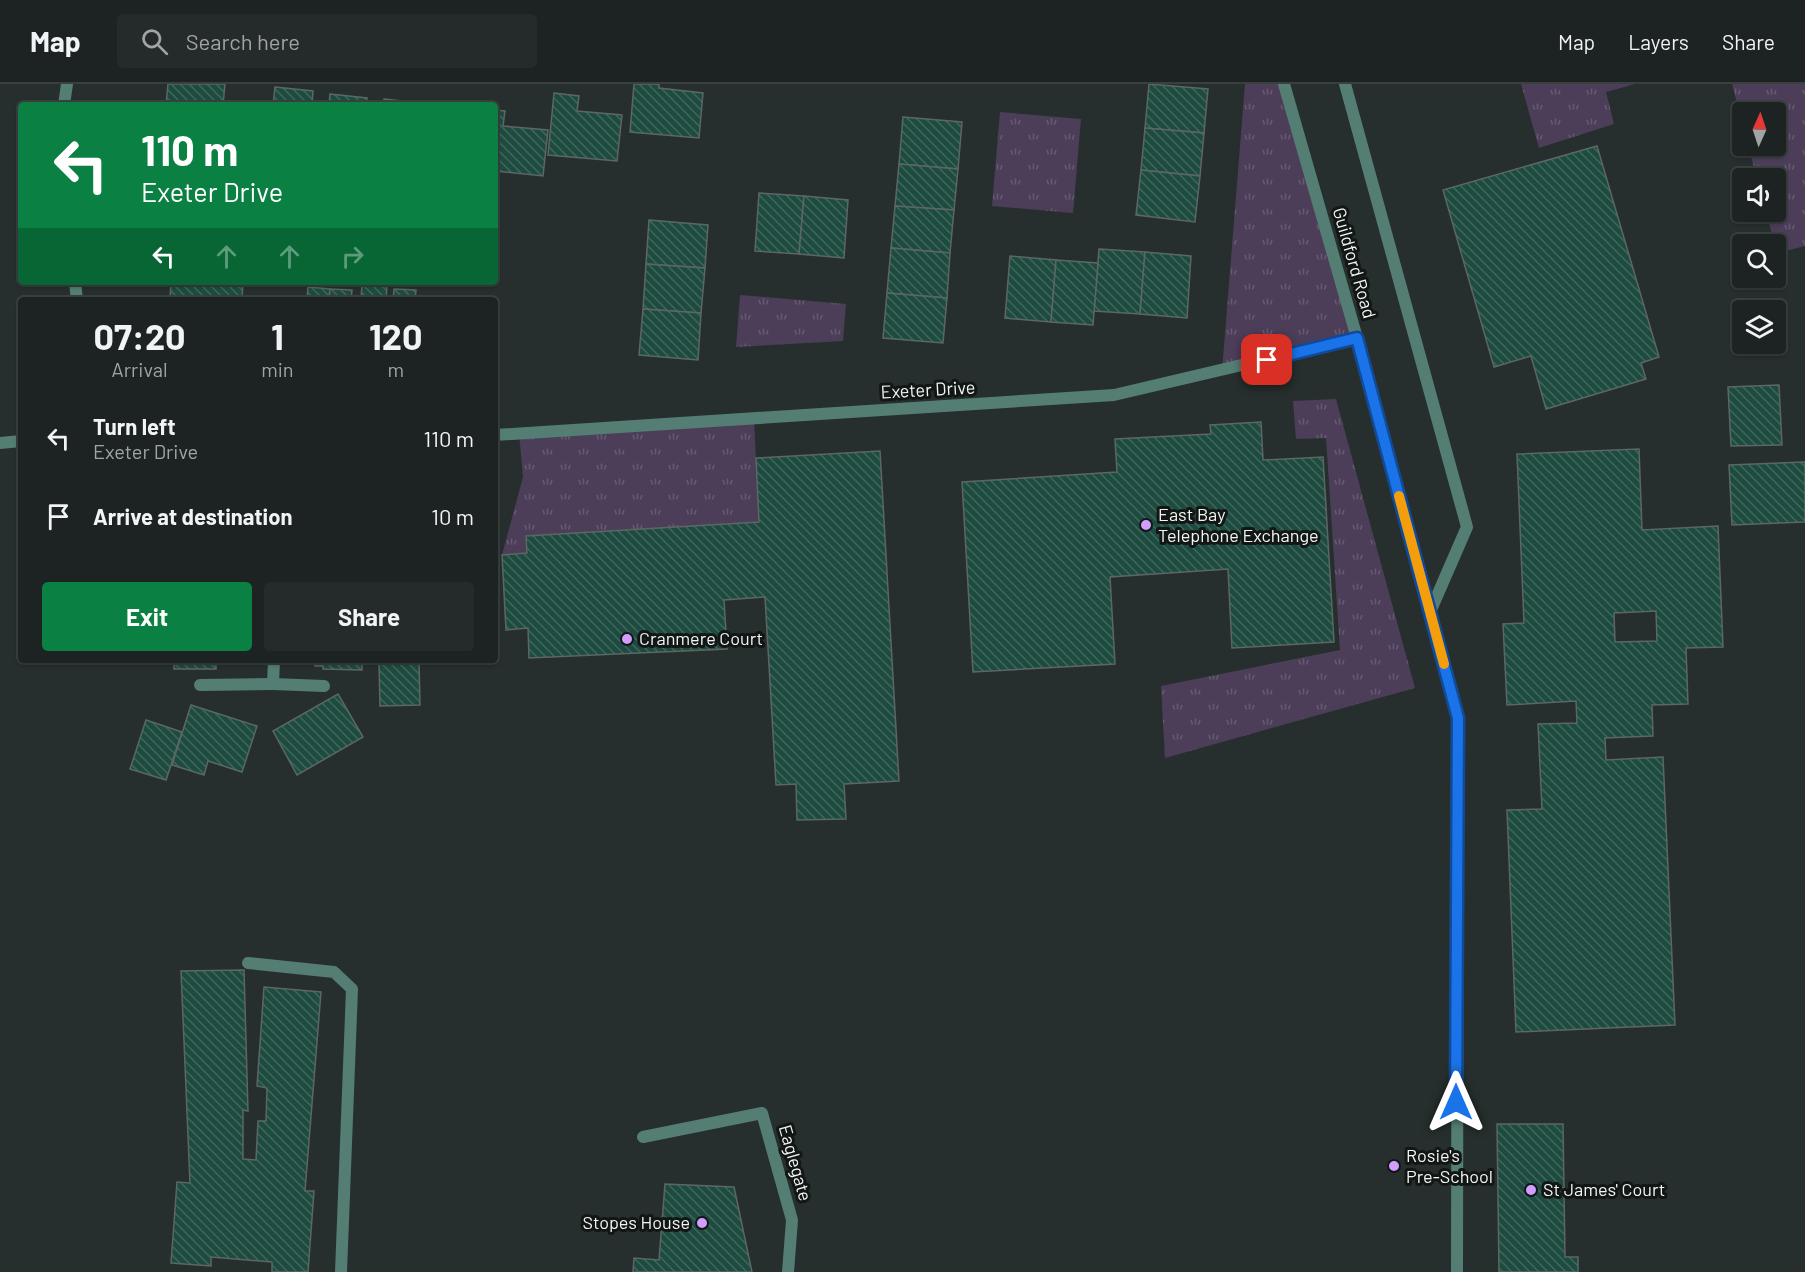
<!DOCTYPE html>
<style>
body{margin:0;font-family:Barlow,sans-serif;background:#252b2a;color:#f1f3f6;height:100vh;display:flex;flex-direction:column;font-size:22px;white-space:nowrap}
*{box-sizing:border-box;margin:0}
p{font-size:20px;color:#a0a4a5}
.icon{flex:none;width:33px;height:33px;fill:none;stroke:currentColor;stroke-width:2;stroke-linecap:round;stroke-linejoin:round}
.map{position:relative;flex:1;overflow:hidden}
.details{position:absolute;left:18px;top:213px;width:480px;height:366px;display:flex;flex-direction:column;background:#1c2322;border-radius:6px;box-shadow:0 2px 4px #0004,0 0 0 2px #3a4040}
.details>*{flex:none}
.banner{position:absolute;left:18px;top:18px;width:480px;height:183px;border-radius:6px;box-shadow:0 2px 4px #0004,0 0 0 2px #3a4040;background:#0b8043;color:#fff;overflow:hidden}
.needle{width:39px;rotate:3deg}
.controls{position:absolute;left:1732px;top:18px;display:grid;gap:12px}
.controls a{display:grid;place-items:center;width:54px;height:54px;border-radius:6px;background:#1c2322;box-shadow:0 2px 4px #0004,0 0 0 2px #3a4040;font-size:30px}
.pin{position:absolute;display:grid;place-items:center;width:51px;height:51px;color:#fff;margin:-26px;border-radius:12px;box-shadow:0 3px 9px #0006}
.me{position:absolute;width:66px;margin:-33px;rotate:0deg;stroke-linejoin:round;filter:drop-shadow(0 0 4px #0008)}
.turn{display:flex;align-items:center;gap:21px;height:126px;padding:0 24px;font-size:27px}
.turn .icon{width:78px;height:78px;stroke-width:2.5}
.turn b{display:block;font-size:42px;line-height:51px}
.lanes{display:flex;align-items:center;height:57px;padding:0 24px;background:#0003;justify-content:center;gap:30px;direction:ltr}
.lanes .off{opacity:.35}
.eta{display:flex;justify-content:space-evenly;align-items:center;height:102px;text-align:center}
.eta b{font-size:36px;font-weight:700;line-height:42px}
.primary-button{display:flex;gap:12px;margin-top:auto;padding:12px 24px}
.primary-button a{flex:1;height:69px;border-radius:6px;background:#0b8043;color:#fff;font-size:24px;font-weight:700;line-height:69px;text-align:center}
.primary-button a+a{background:#252b2a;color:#f1f3f6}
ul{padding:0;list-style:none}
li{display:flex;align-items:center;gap:18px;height:78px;padding:0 24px}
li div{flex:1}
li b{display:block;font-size:22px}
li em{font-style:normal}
header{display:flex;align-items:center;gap:36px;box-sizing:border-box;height:84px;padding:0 30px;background:#1c2322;border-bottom:2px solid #3a4040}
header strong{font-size:28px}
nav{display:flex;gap:33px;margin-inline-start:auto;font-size:21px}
.search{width:420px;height:54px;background:#252b2a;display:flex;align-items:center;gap:15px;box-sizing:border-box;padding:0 21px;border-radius:6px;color:#a0a4a5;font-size:22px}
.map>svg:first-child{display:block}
</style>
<header>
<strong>Map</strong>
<div class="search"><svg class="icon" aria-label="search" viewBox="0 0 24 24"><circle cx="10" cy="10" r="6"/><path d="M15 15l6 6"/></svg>Search here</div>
<nav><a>Map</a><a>Layers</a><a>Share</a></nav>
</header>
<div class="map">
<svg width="1805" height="1188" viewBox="0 0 1805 1188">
<defs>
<pattern id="grass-tufts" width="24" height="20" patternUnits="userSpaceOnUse" patternTransform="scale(1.5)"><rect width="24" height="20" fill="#4c3d59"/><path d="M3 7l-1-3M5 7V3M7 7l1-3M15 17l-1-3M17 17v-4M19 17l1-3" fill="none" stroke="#665a71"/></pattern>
<pattern id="building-back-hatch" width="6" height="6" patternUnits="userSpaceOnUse" patternTransform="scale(1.5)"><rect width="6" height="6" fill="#1e4b40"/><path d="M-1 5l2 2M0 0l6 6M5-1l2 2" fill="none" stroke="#3f665c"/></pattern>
</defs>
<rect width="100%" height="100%" fill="#262f2d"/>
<!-- grass -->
<g fill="url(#grass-tufts)">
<polygon points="1245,0 1284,0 1357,254 1222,287"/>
<polygon points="1521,0 1635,0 1606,8 1614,40 1539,64"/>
<polygon points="1732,0 1805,0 1805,162 1777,169 1766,128 1776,128 1776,94 1757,94 1748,62 1776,62 1776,28 1743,28 1743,42"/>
<polygon points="1000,28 1081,35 1073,129 992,122"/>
<polygon points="740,211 846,220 843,257 736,263"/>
<polygon points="1336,315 1415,604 1165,674 1161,602 1340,566 1326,354 1296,355 1293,317"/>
<polygon points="754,335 759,438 526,452 527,469 502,471 523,393 519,349"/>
</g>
<!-- building -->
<g fill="url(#building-back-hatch)" stroke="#5c6763" stroke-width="1.5" fill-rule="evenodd">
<polygon points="168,0 225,0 223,21 166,21"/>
<polygon points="634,0 659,0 659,4 703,9 699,54 630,48"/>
<polygon points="1149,0 1208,5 1204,49 1145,44"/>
<polygon points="275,3 313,7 312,21 273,21"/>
<polygon points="554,9 579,12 577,27 622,31 617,77 548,71"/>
<polygon points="330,10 367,14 366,21 329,21"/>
<polygon points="384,15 420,19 420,21 383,21"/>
<polygon points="495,26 505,27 503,42 548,46 543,92 495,87"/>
<polygon points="903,33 962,38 958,85 899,80"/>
<polygon points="1145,44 1204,49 1200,92 1141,86"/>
<polygon points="1597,62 1659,273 1641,279 1646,295 1546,325 1531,272 1494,283 1443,106"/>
<polygon points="899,80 958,85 954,126 895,122"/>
<polygon points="1141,86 1200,92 1195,138 1136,131"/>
<polygon points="759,109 804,112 799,170 755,167"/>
<polygon points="804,112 848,116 844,174 799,170"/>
<polygon points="895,122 954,126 950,169 891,164"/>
<polygon points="649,136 708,141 705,184 646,180"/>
<polygon points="891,164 950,169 947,214 887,209"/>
<polygon points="1099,165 1145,168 1140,230 1094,227"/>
<polygon points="1145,168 1191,172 1187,234 1140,230"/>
<polygon points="1010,172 1056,176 1051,238 1005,234"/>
<polygon points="1056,176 1098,179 1093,241 1051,238"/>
<polygon points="646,180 705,184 701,229 643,225"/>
<polygon points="171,198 243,198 242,216 170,216"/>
<polygon points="362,200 387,202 386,216 361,216"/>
<polygon points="308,203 330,205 329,216 307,216"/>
<polygon points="330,205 352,206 351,216 329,216"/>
<polygon points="394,205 416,206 415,216 393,216"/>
<polygon points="887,209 947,214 943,259 883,254"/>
<polygon points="643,225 701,229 698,276 639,271"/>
<polygon points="1779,301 1782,361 1731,362 1728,303"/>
<polygon points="1261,338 1263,376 1323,373 1334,558 1232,564 1228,485 1110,493 1115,580 973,588 962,398 1117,388 1115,355 1211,350 1210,341"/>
<path d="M1639,365L1642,446L1718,442L1723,563L1686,564L1688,620L1652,621L1653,652L1605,654L1606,676L1663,673L1675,941L1516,948L1507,726L1542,725L1538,640L1577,639L1576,617L1507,621L1503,540L1524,539L1517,370ZM1656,527L1657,557L1615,558L1614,529Z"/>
<polygon points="880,367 899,697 844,700 846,735 797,736 796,700 776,701 765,513 724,516 727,565 529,574 528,544 506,546 502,471 527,469 526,452 759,438 756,374"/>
<polygon points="1805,378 1805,438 1732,441 1729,381"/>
<rect x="174" y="576" width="42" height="9"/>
<polygon points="315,576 362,576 362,586 323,585 323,582 315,582"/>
<polygon points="419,578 420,621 380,622 379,579"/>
<polygon points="338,610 363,653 297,691 273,647"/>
<polygon points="191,621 257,642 242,688 208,677 204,691 172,681"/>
<polygon points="146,636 182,648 166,696 130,685"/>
<polygon points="244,886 248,1027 243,1026 243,1075 256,1076 258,1037 266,1037 267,1004 257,1002 264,903 321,908 305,1107 314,1107 308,1188 272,1188 272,1178 211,1173 211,1182 171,1179 177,1098 190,1099 181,887"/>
<polygon points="1497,1040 1563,1040 1565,1173 1578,1173 1578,1188 1499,1188"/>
<polygon points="665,1100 734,1103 752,1188 633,1188 634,1174 659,1176"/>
</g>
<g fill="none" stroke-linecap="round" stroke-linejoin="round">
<!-- lane -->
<g stroke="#547e73" stroke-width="12">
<polyline points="1345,0 1467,443 1430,528"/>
<polyline points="248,879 334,888 352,905 341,1188"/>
<polyline points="643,1053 762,1029 792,1136 788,1188"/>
</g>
<!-- street -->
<g stroke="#547e73" stroke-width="12">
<polyline points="1284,0 1357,254 1458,634 1457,1188"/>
<polyline points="64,21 67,0"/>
<polyline points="75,198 77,216"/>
<polyline points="495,351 1114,311 1357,254"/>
<polyline points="0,359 21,357"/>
<polyline points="274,576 273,600 324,602"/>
<polyline points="200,601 273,600"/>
</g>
</g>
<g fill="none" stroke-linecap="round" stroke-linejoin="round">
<defs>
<polyline id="route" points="1267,276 1357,254 1458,634 1456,1018"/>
</defs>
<!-- route casing -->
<use href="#route" stroke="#114b97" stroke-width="15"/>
<!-- route -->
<use href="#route" stroke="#1a73e8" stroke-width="10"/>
<!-- slow -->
<polyline stroke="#f59e0b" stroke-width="10" points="1399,412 1444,580"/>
</g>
<!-- markers -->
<g fill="#d19dfe" stroke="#121615" stroke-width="2">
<circle cx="1146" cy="441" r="6"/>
<circle cx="627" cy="555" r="6"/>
<circle cx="1394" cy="1082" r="6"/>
<circle cx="1531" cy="1106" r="6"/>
<circle cx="702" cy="1139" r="6"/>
</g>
<g text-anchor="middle" stroke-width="6" stroke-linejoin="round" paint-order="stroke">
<!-- street labels -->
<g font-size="18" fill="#f0f6f4" stroke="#121615">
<text transform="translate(1354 179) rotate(74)" y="6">Guildford Road</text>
<text transform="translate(928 306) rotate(-3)" y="6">Exeter Drive</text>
<text transform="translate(795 1079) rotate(74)" y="6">Eaglegate</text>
</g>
<!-- poi labels -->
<g font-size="18" fill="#f0f6f4" stroke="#121615" text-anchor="start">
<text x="1158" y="437">East Bay<tspan x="1158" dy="21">Telephone Exchange</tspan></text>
<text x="639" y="561">Cranmere Court</text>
<text x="1406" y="1078">Rosie's<tspan x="1406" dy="21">Pre-School</tspan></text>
<text x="1543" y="1112">St James' Court</text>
<text x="690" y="1145" text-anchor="end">Stopes House</text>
</g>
</g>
</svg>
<div class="controls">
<a><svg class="needle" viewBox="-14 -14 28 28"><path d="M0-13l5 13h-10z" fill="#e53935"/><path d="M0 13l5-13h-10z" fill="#a0a4a5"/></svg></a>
<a><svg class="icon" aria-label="sound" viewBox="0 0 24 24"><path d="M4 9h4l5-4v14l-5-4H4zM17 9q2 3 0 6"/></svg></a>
<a><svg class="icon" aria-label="search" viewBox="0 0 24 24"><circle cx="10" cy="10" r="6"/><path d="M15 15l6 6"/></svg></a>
<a><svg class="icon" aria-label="layers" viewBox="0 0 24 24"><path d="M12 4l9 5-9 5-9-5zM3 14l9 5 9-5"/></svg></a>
</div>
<div class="pin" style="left:1267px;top:276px;background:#d93025"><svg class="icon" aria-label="arrive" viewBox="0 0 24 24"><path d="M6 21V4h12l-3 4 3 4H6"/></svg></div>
<svg class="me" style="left:1456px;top:1018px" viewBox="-20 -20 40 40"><path d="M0-17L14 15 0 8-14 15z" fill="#1a73e8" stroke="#fff" stroke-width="4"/></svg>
<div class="banner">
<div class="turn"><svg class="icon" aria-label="left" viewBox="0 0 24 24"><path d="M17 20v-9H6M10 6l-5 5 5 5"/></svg><div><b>110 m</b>Exeter Drive</div></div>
<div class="lanes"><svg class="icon" aria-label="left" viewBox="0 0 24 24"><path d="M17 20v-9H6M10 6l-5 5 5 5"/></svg><svg class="icon off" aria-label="ahead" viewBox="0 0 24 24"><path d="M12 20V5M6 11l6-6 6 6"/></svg><svg class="icon off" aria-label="ahead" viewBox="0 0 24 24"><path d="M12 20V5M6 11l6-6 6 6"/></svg><svg class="icon off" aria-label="right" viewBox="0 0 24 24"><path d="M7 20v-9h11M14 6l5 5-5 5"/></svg></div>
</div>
<section class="details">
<div class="eta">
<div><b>07:20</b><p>Arrival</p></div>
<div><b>1</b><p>min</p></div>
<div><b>120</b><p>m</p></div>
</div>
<ul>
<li><svg class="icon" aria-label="left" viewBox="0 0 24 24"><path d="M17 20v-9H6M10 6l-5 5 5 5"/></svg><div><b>Turn left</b><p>Exeter Drive</p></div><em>110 m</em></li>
<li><svg class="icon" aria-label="arrive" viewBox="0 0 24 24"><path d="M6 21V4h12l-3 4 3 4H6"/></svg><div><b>Arrive at destination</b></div><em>10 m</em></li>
</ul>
<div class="primary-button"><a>Exit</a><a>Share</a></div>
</section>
</div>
